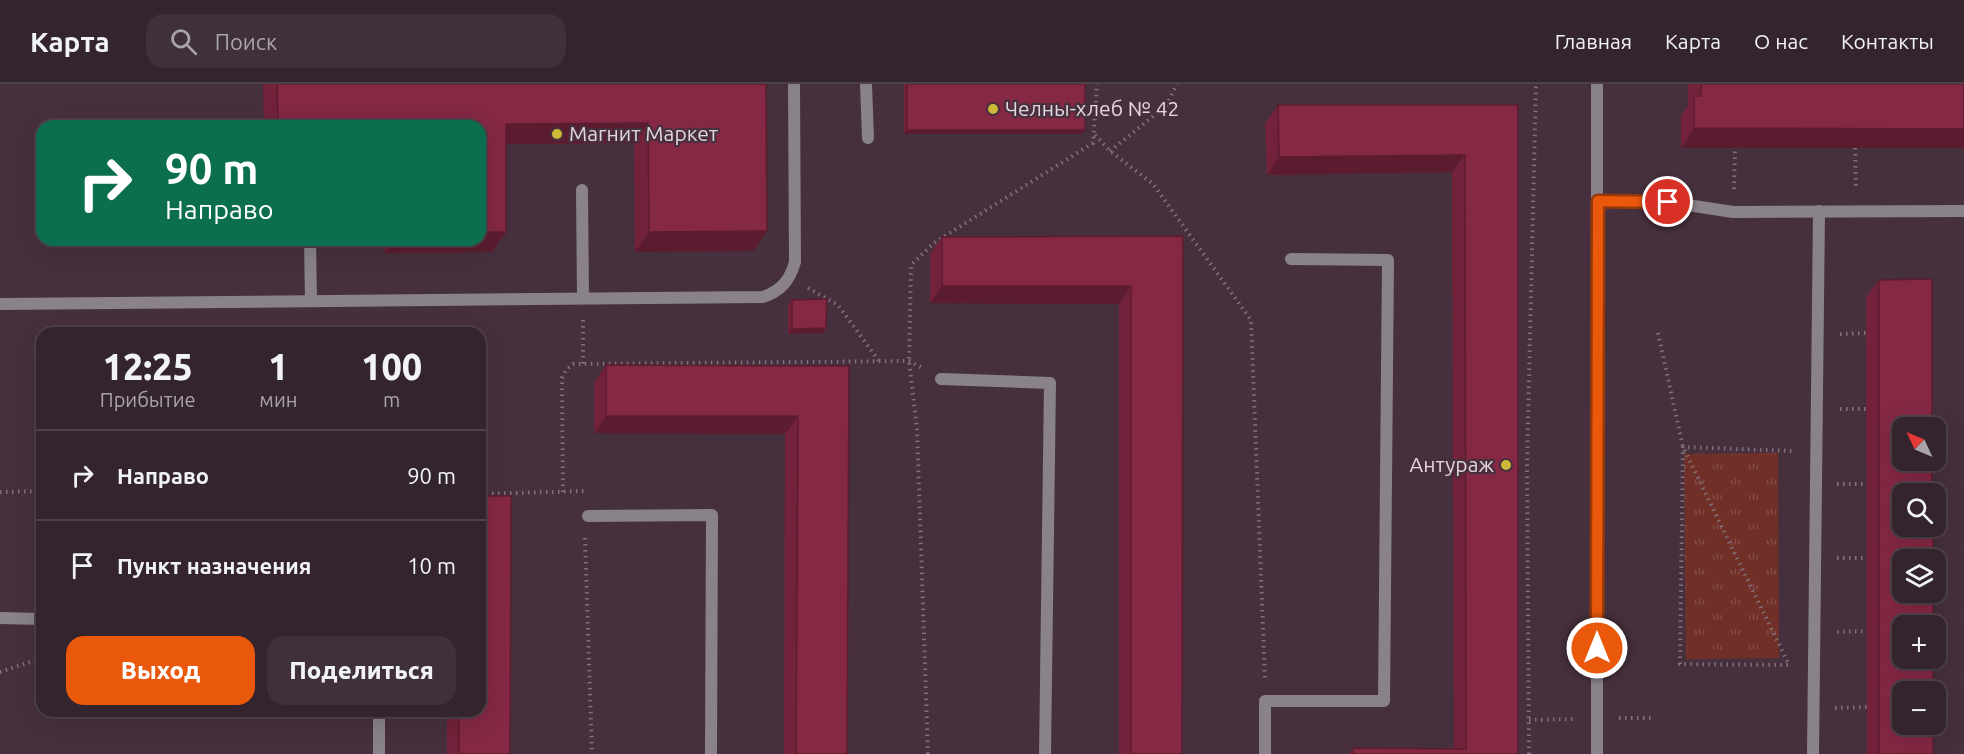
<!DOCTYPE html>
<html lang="ru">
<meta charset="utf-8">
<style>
body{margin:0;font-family:Ubuntu,sans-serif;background:#3f303a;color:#f1f3f6;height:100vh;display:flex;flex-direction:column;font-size:22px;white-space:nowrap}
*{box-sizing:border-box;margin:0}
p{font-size:20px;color:#a9a4aa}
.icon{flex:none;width:33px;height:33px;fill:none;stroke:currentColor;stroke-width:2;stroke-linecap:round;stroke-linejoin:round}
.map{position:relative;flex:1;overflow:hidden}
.panel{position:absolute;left:36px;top:243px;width:450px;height:390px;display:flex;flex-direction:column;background:#34242e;border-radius:18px;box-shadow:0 6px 24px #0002,0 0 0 2px #4e414a}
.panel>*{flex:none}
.hud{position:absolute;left:36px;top:36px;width:450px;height:126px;border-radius:18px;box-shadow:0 6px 24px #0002,0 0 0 2px #4e414a;background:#0b6e4f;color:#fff;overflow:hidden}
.needle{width:39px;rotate:314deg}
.controls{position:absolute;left:1892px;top:333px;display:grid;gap:12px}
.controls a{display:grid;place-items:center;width:54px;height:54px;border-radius:12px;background:#34242e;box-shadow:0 6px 24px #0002,0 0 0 2px #4e414a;font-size:30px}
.pin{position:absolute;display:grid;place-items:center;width:51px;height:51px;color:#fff;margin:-26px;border:3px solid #fff;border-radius:50%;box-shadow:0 2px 6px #0007}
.me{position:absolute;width:66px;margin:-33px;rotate:0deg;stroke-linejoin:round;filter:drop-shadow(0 0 4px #0008)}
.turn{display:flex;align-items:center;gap:21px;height:126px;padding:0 30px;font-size:27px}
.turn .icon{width:78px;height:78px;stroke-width:2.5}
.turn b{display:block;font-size:42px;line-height:51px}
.eta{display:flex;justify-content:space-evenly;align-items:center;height:102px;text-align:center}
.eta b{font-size:36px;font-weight:800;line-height:42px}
.action{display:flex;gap:12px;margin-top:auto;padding:12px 30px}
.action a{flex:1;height:69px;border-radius:18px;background:#ea580c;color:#fff;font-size:24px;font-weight:800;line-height:69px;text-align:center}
.action a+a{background:#3f303a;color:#f1f3f6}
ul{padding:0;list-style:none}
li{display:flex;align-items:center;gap:18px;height:90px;padding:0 30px;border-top:2px solid #4e414a}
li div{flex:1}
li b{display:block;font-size:22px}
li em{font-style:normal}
header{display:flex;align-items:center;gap:36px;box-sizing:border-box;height:84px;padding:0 30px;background:#34242e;border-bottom:2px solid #4e414a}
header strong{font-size:28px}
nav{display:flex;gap:33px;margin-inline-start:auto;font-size:21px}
.search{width:420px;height:54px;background:#3f303a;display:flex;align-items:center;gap:15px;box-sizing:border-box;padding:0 21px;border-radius:18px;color:#a9a4aa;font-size:22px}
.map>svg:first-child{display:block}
</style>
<header>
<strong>Карта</strong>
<div class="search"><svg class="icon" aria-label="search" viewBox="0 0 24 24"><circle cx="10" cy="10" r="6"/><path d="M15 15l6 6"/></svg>Поиск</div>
<nav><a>Главная</a><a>Карта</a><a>О нас</a><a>Контакты</a></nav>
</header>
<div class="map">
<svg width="1964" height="670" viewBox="0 0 1964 670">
<defs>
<pattern id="grass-tufts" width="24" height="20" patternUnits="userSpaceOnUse" patternTransform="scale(1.5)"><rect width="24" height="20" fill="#702f27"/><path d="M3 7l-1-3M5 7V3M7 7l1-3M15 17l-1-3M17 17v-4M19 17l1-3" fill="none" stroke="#844c46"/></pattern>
</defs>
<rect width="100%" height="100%" fill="#46303d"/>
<!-- grass -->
<polygon fill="url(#grass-tufts)" points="1778,369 1779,574 1686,575 1684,370"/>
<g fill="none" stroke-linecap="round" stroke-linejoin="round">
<!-- path -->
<g stroke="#83707b" stroke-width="4" stroke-dasharray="1.5 4.5" stroke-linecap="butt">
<polyline points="1095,51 1110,67 1153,100 1251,236 1265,595"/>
<polyline points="1855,64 1856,106"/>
<polyline points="1110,67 1166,22 1177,0"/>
<polyline points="1734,105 1735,64"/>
<polyline points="808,204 838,221 879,277"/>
<polyline points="583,236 583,280"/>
<polyline points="1658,249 1683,363 1789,581"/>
<polyline points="1840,250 1866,249"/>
<polyline points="1840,325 1866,325"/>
<polyline points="1837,400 1866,400"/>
<polyline points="0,408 42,407"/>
<polyline points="563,408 562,294 566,286 573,280 909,277 922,284"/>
<polyline points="480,410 584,407"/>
<polyline points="585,454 592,670"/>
<polyline points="1837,474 1867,474"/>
<polyline points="1837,548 1867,547"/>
<polyline points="1788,581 1680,580 1683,363 1793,367"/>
<polyline points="0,588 42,574"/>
<polyline points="1835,624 1867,623"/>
<polyline points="1619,634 1653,634"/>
<polyline points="1529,636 1576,635"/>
<polyline points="928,670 917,345 909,277 911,181 934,159 1093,59 1097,0"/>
<polyline points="1529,670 1527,380 1536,0"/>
</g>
<!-- service -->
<g stroke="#89828b" stroke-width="12">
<polyline points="866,0 868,54"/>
<polyline points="582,106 583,214"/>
<polyline points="1598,117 1668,118 1733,128 1964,127"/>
<polyline points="310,156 311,217"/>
<path d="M0,220L763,213C781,207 790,196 795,178L794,0"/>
<polyline points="941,295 1050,299 1045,670"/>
<polyline points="588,432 712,431 711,670"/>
<polyline points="0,534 42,535"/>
<polyline points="379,670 379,627"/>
<polyline points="1265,670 1265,617 1384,617 1388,176 1291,175"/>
<polyline points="1813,670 1819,127"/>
</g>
<!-- minor -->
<polyline stroke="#89828b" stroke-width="12" points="1597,0 1597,670"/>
</g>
<!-- wall -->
<g fill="#72223a">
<polygon points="263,0 766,0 767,147 753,167 635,168 634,59 506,60 506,148 492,168 385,169 385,156 480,156 480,42 264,42"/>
<polygon points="904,0 1085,0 1082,50 904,50"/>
<polygon points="1688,0 1964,0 1964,64 1681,64 1681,31 1688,22"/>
<polygon points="1278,21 1518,21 1518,670 1349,670 1353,664 1454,665 1452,88 1267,91 1265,39"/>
<polygon points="1183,152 1182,670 1119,670 1119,220 930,219 930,170 942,153"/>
<polygon points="1879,196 1933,670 1867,670 1866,213"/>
<polygon points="792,216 823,249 788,250 788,220"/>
<polygon points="606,281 849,282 847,670 784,670 785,350 594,349 594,299"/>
<polygon points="447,627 480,627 510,670 447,670"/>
</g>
<!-- shaded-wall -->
<g fill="#5c1c30">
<polygon points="648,39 634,59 492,60 506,40"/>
<polygon points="1694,44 1964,45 1964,64 1681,64"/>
<polygon points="907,46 1085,46 1082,50 904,50"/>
<polygon points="1465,71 1452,88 1267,91 1279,73"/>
<polygon points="767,147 753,167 635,168 649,148"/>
<polygon points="480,148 506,148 492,168 385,169 394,156 480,156"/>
<polygon points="942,202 1131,202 1119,220 930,219"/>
<polygon points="826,244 823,249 788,250 792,245"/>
<polygon points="606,332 798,332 785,350 594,349"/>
</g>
<!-- building -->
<g fill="#842844" stroke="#5c1c30" stroke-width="1.5">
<polygon points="277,0 766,0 767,147 649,148 648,39 506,40 506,148 480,148 480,42 278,42"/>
<rect x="907" y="0" width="178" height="46"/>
<polygon points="1701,0 1964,0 1964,45 1694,44 1694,12 1701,12"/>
<polygon points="1278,21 1518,21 1518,670 1353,670 1353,664 1466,665 1465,71 1279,73"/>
<polygon points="1183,152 1182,670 1131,670 1131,202 942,202 942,153"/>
<polygon points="1932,195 1932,344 1902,344 1902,376 1932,376 1932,410 1902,410 1902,442 1933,442 1933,476 1902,476 1902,508 1933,508 1933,542 1902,542 1902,574 1933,574 1933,608 1902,608 1902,640 1933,640 1933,670 1879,670 1879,196"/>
<polygon points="827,215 826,244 792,245 792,216"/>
<polygon points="606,281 849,282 847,670 796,670 798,332 606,332"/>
<polygon points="480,412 511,412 510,670 459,670 459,627 480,627"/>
</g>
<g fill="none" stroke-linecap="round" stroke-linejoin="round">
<defs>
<polyline id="route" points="1597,564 1598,117 1668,118"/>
</defs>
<!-- route casing -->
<use href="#route" stroke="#983908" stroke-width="15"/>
<!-- route -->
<use href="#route" stroke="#ea580c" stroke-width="10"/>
</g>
<!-- markers -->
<g fill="#ceb837" stroke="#46303d" stroke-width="2">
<circle cx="993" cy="25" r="6"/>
<circle cx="557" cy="50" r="6"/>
<circle cx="1506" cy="381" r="6"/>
</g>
<g text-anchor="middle" stroke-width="4.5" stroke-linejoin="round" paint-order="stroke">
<!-- poi labels -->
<g font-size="21" fill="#e3d5dd" stroke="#46303d" text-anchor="start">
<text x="1005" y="32">Челны-хлеб № 42</text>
<text x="569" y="57">Магнит Маркет</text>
<text x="1494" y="388" text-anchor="end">Антураж</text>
</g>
</g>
</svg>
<div class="controls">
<a><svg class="needle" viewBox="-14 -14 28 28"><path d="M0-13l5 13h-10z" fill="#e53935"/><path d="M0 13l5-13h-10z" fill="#a9a4aa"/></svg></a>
<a><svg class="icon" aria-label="search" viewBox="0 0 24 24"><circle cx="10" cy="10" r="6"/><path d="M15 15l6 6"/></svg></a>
<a><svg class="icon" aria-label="layers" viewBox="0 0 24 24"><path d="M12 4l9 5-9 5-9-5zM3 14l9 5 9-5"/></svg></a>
<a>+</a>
<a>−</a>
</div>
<div class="pin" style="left:1668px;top:118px;background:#d93025"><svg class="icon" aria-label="arrive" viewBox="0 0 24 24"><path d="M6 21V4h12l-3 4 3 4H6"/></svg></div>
<svg class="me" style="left:1597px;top:564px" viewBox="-20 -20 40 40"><circle r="17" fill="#ea580c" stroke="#fff" stroke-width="3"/><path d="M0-11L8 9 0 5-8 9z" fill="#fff"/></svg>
<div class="hud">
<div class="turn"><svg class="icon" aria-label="right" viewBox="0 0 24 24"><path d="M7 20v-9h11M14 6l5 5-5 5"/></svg><div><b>90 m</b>Направо</div></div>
</div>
<section class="panel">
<div class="eta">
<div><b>12:25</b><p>Прибытие</p></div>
<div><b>1</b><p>мин</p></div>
<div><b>100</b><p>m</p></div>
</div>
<ul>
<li><svg class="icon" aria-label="right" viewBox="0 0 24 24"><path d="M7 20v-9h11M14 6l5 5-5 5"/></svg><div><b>Направо</b></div><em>90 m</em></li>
<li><svg class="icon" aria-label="arrive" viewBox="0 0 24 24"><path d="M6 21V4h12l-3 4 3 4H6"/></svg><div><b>Пункт назначения</b></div><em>10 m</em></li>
</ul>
<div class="action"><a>Выход</a><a>Поделиться</a></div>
</section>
</div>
